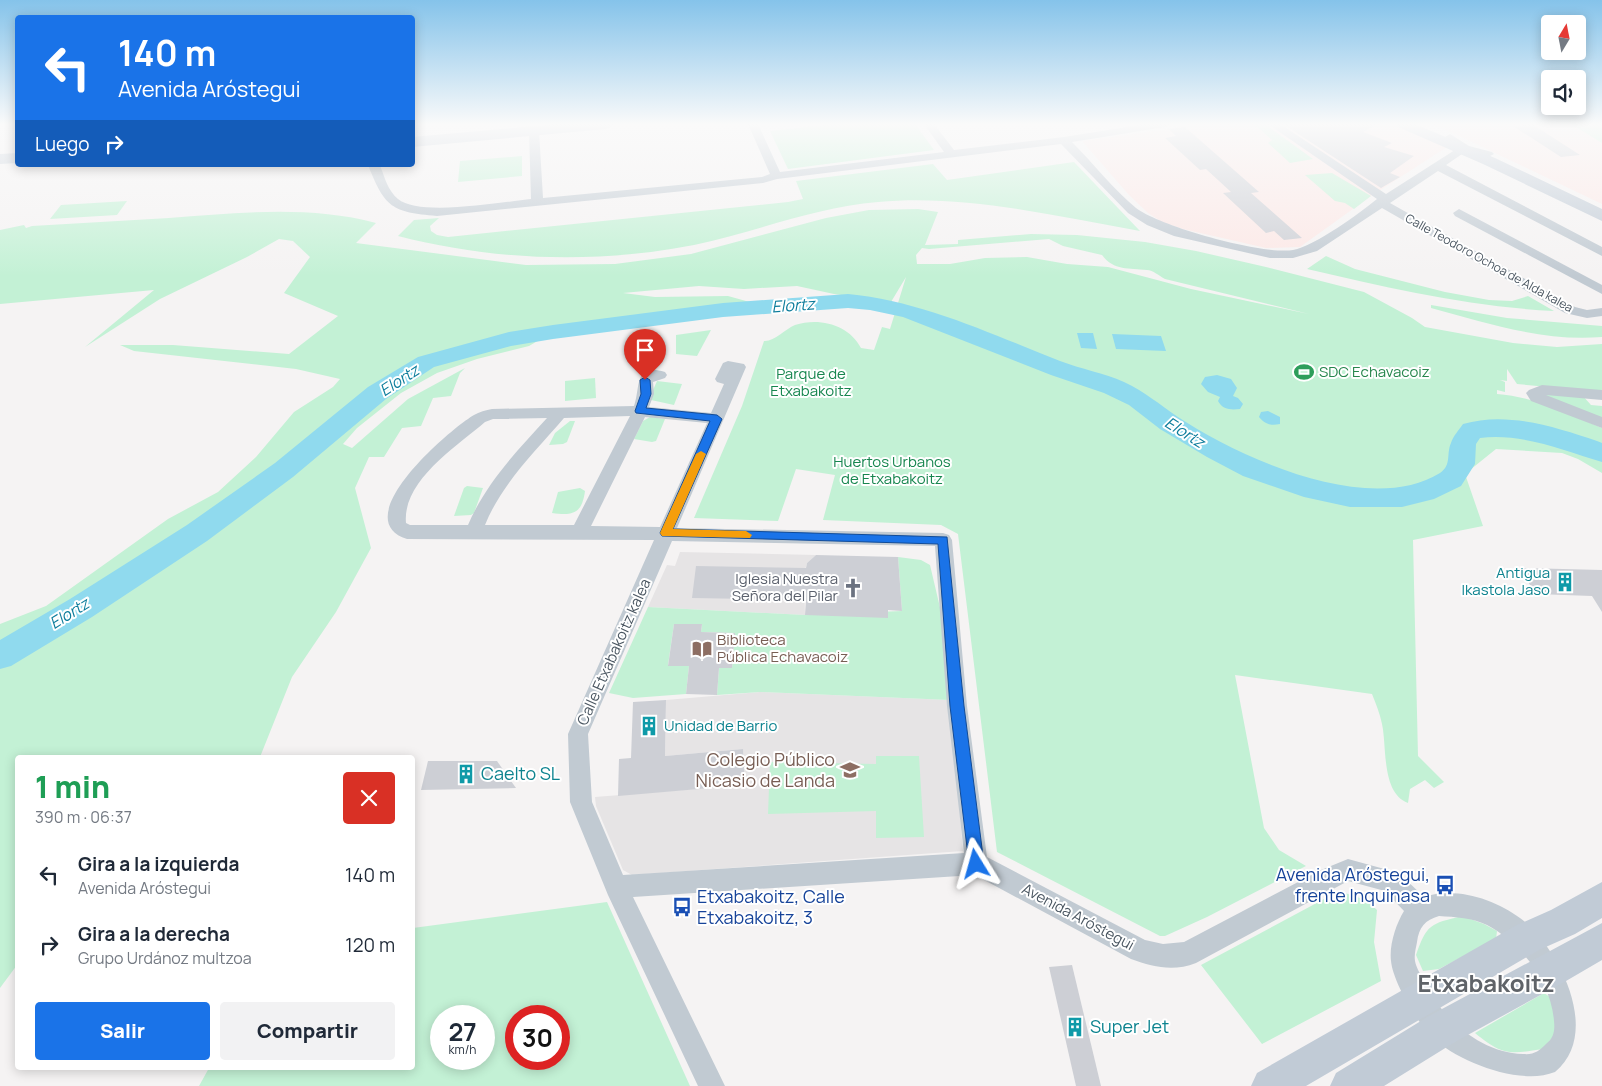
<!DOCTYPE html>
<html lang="es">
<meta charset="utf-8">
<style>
body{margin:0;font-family:Manrope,sans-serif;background:#f2f2f3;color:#1f2937;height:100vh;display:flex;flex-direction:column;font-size:19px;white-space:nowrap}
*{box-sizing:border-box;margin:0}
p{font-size:16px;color:#747a83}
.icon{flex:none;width:28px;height:28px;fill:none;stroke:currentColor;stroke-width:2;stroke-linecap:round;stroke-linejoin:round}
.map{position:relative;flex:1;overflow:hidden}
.sheet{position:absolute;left:15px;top:755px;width:400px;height:315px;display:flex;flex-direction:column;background:#fff;border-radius:5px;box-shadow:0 2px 12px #0003}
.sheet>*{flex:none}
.guide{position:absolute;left:15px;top:15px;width:400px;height:152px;border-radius:5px;box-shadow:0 2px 12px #0003;background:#1a73e8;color:#fff;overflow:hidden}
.needle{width:32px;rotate:10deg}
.tools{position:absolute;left:1541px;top:15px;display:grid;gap:10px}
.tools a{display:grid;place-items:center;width:45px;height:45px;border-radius:5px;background:#fff;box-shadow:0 2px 12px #0003;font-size:25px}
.speed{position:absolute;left:430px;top:1005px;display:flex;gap:10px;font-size:25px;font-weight:700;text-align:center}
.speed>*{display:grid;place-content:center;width:65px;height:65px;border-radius:50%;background:#fff;box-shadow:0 2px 12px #0003;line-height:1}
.speed small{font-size:12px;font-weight:400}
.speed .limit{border:8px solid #d22;background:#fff;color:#111}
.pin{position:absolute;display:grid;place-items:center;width:42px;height:42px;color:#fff;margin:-51px -21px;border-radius:50% 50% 50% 0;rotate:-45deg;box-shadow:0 0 5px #0007}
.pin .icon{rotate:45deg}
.me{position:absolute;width:55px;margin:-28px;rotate:352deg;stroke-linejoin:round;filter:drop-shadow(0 0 4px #0008)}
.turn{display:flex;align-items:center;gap:18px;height:105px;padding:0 20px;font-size:22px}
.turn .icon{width:65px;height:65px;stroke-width:2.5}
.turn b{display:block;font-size:35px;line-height:42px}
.then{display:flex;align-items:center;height:48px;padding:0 20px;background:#0003;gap:10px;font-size:19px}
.round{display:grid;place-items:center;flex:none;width:52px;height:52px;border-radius:5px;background:#f2f2f3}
.head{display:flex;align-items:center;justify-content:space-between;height:85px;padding:0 20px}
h1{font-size:30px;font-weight:800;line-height:38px;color:#1e9e55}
.cta{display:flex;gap:10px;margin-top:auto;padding:10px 20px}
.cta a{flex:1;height:58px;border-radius:5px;background:#1a73e8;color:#fff;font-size:20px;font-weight:800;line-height:58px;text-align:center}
.cta a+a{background:#f2f2f3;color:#1f2937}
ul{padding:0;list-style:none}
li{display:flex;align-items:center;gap:15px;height:70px;padding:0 20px}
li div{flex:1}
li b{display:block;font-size:19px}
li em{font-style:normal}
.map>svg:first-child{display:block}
</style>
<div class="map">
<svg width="1602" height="1086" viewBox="0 0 1602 1086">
<rect width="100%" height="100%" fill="#f5f3f3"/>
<!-- education -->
<g fill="#e6e4e5">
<polygon points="680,552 816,555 807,563 804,574 805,615 648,607 667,565 675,566"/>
<polygon points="760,692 950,700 963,851 632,875 623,870 596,806 595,797 745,785 743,749 665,756 666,700"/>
</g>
<!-- medical -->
<g fill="#fce8e6">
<polygon points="1190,124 1390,124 1447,147 1371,196 1300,247 1266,248 1183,229 1162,222 1148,213 1129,195 1082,141 1162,130"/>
<polygon points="1430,124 1602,124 1602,204 1455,134"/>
</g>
<!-- green -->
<g fill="#c3f1d5" fill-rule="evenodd">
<polygon points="834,124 915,124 934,150 788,169 770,131"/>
<polygon points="1254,124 1265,124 1313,159 1290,163 1268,143 1272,140"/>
<polygon points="1571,124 1602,124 1602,143"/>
<polygon points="522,156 522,176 458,182 460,161"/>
<path d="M1074,162L1140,231C1054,216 966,194 878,202C815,207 756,232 694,245C596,264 495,261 398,236L414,220L439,218L430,226L431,231L437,235L448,237L788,202L803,199L796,181L933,164L947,180Z"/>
<polygon points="1332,173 1371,196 1354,209 1345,203 1335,201 1305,175"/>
<polygon points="127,201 117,215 50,219 61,205"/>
<path d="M918,209L938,212L925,245L958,244V240L1031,234L1077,235L1145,242L1196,251L1266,267L1364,292L1412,318L1425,327L1513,343L1557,347L1602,344V392L1517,384L1507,369V381L1500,380L1505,382V392L1497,390V394C1535,397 1567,413 1602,428V473L1578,459L1562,453L1496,449L1465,474L1483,526L1413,540L1418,756L1444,782L1434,788L1425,780L1410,789L1408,803C1381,793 1387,746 1382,724C1380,714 1376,704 1372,694L1235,675L1264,828L1279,850L1306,866L1207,917L1165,936H1160L997,852L958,534L941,525L823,520L835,475L796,469L778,521L694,518L742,406L764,341C774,342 785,329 795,325C820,317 849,325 861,348L874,350L882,327L890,329L906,277L891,302L834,294L797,286L744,289L699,286L623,293L655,297L728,296L768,307L723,310L553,332L529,346L477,359L437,373L401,393L357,428L343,444L352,448L408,399L465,368L460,373L451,396L433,398L421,426L402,428L384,457H369L355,488L371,548L336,612L292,677L260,757L18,758L17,965L0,988V624L46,606L168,519L218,492L256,457L294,412L333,387L340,379L296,369L134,351L120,345H173L289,354L338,316L284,293L310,257L293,241L279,239L247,257L160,299L85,347L154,290L0,304V230L24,225L26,228L32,226C78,223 123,221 169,218C238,213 308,205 376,223L356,243L526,265L615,264L691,254L826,218L869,210ZM1049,239L1063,246L1102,255C1114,271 1129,268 1147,270C1153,270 1159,276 1165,279L1309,314L1191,289L1108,267L1067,264L1027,257L985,258L950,264H917L916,255L922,248L929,249Z"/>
<path d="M1326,256L1355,269L1445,292L1489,300L1512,301L1528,296L1554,311C1470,307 1389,288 1307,269Z"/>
<path d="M1431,305L1507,318L1602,326V337C1543,342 1487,323 1431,308Z"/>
<polygon points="711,330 697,356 676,354 676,335"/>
<polygon points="595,378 596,398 565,401 565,381"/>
<polygon points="657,381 682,384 674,405 651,400 650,397"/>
<polygon points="1545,392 1582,395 1591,405 1602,406 1602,418 1543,396"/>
<polygon points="650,417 665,419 656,441 652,442 634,439 643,421"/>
<polygon points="570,421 575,421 567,442 563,444 549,445 555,433"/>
<polygon points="467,486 483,488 474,513 471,515 454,516 464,488"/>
<path d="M580,488L585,491C582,513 574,516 552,513L558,492Z"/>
<polygon points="898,557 921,560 930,565 942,616 950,700 760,692 717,695 719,668 732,668 735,633 701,632 702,624 674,624 668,665 689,666 686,694 633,698 609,693 648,607 805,615 902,611"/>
<polygon points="876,756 919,756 924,837 876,838 876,811 768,814 770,762 876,764"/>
<polygon points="1339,891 1366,900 1377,910 1374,942 1381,981 1262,1044 1201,965"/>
<path d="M607,902L690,1086H199L209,1068H412L413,928ZM441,1016H484V1059H441ZM516,1016H559V1059H516Z"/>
<path d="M1462,916L1484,924L1497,931L1496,939L1439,969L1423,971L1416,955C1427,924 1430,924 1462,916Z"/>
<path d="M1544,993L1559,1003L1557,1032L1543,1049C1510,1054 1503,1056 1475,1033Z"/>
</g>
<!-- water -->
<g fill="#90daee">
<polygon points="1077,333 1093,333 1097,349 1081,348"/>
<polygon points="1112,334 1161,336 1166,351 1116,349"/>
<path d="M1217,375L1231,379L1237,388L1233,396L1238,398L1243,404L1240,409C1231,410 1223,410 1218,401L1220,397L1208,392L1201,384L1205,377Z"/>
<path d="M1268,411L1280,417V424C1270,426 1265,424 1259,417L1261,412Z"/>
</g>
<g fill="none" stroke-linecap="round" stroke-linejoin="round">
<!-- river -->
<path fill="#90daee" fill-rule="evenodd" d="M848,294C922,301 991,334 1060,361C1081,369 1104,373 1124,382C1145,392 1159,404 1178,417C1240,458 1369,517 1440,473C1452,465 1446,454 1451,443C1453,436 1459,430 1463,424C1507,411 1555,427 1597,441L1602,443V462C1562,450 1523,433 1480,438L1476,444L1475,464L1461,486L1434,499L1402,507H1350L1304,497L1243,476L1207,457L1160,429L1129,405L1104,393L1051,375L903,317L870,310L848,308L723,317L553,339L511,346L434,367L386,399L293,477L207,541L92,617L11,666L0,669V640L70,599L187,525L275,463L368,387L418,357L509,332L553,325L723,303Z"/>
</g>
<!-- building -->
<g fill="#cdcfd5">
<polygon points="1283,124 1378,124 1363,132 1392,143 1384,147 1414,156 1390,173 1400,177 1381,188"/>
<polygon points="1532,124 1535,126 1580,155 1561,157 1513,126"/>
<polygon points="1185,127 1259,192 1251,193 1302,238 1284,240 1274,231 1266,233 1223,193 1231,192 1206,169 1200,170 1165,138 1176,136 1169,129"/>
<polygon points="816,555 898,557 902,611 888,610 888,618 805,615 806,600 692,598 696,566 806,568 807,563"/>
<polygon points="1519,568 1602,570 1602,612 1592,596 1536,594"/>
<polygon points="674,624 702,624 701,632 735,633 732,668 719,668 717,695 686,694 689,666 668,666"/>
<polygon points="666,700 665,756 743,749 745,785 618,796 619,759 631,758 633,702"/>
<polygon points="428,761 497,761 516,788 421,790"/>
<polygon points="1072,965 1101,1086 1076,1086 1049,967"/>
</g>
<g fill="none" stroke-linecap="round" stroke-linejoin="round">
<!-- minor -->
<g fill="#c1cad2" fill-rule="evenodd">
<path d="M748,124H758L780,172L944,152L924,124H934L954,150L1064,137L1146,124H1170L1165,127L1072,142C1092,162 1115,191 1136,208C1161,227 1263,255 1293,250C1315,246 1360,213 1377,199L1268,124H1280L1386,194L1458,148L1445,137L1450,134L1469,146L1492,152L1494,154L1488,157L1465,152L1446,165L1602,247V256L1438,171L1390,203L1575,307L1587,310L1602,308V316L1587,318L1565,313L1382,208L1317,251L1293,258H1270L1174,236L1147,225L1128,213L1061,144L777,179L763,183L437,216C392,212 385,208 368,165H380C384,176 388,191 398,199C419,217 502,202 531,199L529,131L534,128L539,131L543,198L762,177L770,174Z"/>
<polygon points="1459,209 1602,285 1602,294 1455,216 1453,213"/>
<path d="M728,361L744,364L746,367L677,528L943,533L949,535L952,540L967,706L987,857L1145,940L1163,944L1184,942L1321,870L1348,859L1399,873L1424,897C1454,886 1495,899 1520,918C1560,948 1602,1034 1555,1072C1520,1086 1458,1062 1432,1037C1417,1022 1393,982 1391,961C1389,945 1396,924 1404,911L1385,891L1348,881L1196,963C1173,972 1153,967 1131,959L975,875L633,897L725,1086H698L608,895L570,802L568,734L654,540L407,539C345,519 450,429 474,415C479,412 486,410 492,409L634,406C641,387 633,363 665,372L667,375L665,378L653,382L654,394L649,407L711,413L724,384L717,382L715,379L723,363ZM630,416L574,525H485C502,483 535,452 564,418ZM645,417L707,423L660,527L591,526ZM547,418C516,452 486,483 468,525H410L406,523C402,481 457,446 485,422L493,419ZM672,541L935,546L947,706L964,853L623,875L592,802L588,734ZM1439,916C1455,917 1473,918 1487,925C1521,943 1551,982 1554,1021C1555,1030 1554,1038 1546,1044C1539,1051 1534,1055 1523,1054C1479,1053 1440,1016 1422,978C1420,973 1416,967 1415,961C1414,954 1416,948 1417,942C1419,927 1425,920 1439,916Z"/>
<polygon points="1542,385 1602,390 1602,400 1546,395 1602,417 1602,428 1531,401 1526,393 1529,390"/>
</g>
<!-- secondary -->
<g fill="#c1cbd6" fill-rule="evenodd">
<polygon points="559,124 614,124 611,127 606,129 412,147 412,137"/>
<polygon points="1395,124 1415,124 1495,158 1602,209 1602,221 1483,164 1398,127"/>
<polygon points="18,153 18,163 0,164 0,154"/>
<polygon points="1602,882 1602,918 1575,934 1539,950 1306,1086 1251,1086 1257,1073 1515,926 1551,910"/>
<polygon points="1602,923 1602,960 1566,981 1455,1042 1384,1086 1330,1086 1336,1073 1429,1016"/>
</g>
</g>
<!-- sky -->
<linearGradient id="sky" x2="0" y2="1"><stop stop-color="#85c3ea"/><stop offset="0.45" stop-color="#fafafa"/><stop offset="1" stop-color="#fafafa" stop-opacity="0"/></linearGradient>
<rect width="1602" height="276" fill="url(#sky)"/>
<!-- route -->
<polygon fill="#1a73e8" stroke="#114b97" points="645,377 650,380 651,394 646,408 717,415 722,419 673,529 947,537 964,706 984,864 982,869 976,871 971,869 969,864 950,706 938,544 662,536 660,533 710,421 636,413 635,411 641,394 640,380"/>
<!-- slow -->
<polygon fill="#f59e0b" points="701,451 706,454 673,529 746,531 752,535 750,538 662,536 660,533 696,454"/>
<!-- icons -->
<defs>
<symbol id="stadium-bare" viewBox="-9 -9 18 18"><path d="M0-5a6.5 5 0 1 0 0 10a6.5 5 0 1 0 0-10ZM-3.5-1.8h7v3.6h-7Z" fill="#2e9e5b" stroke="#fff" stroke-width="2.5" paint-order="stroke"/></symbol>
<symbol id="building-bare" viewBox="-9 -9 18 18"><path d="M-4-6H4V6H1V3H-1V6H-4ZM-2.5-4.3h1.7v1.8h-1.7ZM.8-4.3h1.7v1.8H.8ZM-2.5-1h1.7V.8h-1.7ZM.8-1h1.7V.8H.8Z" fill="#0f9aa8" stroke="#fff" stroke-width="2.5" paint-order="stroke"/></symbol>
<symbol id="church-bare" viewBox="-9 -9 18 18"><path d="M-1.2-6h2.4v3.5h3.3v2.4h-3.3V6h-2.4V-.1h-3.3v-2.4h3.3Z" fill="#6b7280" stroke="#fff" stroke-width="2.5" paint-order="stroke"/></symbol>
<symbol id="library-bare" viewBox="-9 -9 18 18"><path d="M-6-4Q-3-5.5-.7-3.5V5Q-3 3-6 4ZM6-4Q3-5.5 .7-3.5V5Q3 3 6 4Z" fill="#8d6e63" stroke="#fff" stroke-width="2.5" paint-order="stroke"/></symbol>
<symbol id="school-bare" viewBox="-9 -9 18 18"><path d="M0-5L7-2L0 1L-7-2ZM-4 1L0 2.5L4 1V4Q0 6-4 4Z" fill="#8d6e63" stroke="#fff" stroke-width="2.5" paint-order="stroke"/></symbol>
<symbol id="bus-bare" viewBox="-9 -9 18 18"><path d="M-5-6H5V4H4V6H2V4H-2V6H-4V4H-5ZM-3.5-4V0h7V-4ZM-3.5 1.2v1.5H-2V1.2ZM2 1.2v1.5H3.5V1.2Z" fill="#1a4fb4" stroke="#fff" stroke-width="2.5" paint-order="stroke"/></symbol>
</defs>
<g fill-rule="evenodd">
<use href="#stadium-bare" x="1290" y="358" width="28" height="28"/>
<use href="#building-bare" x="1551" y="568" width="28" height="28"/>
<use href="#church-bare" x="839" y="574" width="28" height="28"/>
<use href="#library-bare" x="688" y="635" width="28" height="28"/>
<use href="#building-bare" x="635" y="712" width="28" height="28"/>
<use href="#school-bare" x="836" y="756" width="28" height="28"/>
<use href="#building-bare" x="452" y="760" width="28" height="28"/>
<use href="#bus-bare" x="1431" y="871" width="28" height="28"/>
<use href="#bus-bare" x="668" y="893" width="28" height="28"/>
<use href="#building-bare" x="1061" y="1013" width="28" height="28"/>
</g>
<g text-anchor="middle" stroke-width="4" stroke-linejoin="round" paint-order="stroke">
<!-- far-street labels -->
<g font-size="12" fill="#4a5661" stroke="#fff">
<text transform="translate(1489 263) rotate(29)" y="4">Calle Teodoro Ochoa de Alda kalea</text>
</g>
<!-- leisure labels -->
<g font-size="15" fill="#27864d" stroke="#fff" text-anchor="start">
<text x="1319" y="377">SDC Echavacoiz</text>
</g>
<!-- park labels -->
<g font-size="15" fill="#17864f" stroke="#fff">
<text x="811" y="379">Parque de<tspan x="811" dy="17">Etxabakoitz</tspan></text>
<text x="892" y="467">Huertos Urbanos<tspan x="892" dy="17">de Etxabakoitz</tspan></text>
</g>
<!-- culture labels -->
<g font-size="15" fill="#0d838f" stroke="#fff" text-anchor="end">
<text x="1550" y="578">Antigua<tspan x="1550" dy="17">Ikastola Jaso</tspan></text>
<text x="664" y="731" text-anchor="start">Unidad de Barrio</text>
</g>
<!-- worship labels -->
<g font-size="15" fill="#5b616d" stroke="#fff" text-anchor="end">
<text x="838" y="584">Iglesia Nuestra<tspan x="838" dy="17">Señora del Pilar</tspan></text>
</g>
<!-- education labels -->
<g font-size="15" fill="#785e54" stroke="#fff" text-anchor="start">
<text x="717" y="645">Biblioteca<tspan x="717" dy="17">Pública Echavacoiz</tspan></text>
</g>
<!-- street labels -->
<g font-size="15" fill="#4a5661" stroke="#fff">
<text transform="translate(614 652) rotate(-66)" y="5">Calle Etxabakoitz kalea</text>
<text transform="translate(1078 917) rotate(28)" y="5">Avenida Aróstegui</text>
</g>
<!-- water labels -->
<g font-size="16" font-style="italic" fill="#0c7c9b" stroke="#fff">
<text transform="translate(793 305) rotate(-4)" y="6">Elortz</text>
<text transform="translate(399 380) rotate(-33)" y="6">Elortz</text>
<text transform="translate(1185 432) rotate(32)" y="6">Elortz</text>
<text transform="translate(69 613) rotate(-32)" y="6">Elortz</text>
</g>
<!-- near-education labels -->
<g font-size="18" fill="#785e54" stroke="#fff" text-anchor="end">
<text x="835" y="766">Colegio Público<tspan x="835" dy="21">Nicasio de Landa</tspan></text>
</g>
<!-- near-culture labels -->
<g font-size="18" fill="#0d838f" stroke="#fff" text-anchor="start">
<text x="481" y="780">Caelto SL</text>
<text x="1090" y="1033">Super Jet</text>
</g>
<!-- near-transit labels -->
<g font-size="18" fill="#164399" stroke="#fff" text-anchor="end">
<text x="1430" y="881">Avenida Aróstegui,<tspan x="1430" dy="21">frente Inquinasa</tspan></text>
<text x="697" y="903" text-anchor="start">Etxabakoitz, Calle<tspan x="697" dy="21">Etxabakoitz, 3</tspan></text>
</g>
<!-- near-district labels -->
<g font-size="24" font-weight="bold" fill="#5f6368" stroke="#fff">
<text x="1486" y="992">Etxabakoitz</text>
</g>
</g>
</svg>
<div class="tools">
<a><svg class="needle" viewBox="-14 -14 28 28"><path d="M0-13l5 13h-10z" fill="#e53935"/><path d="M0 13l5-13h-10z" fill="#747a83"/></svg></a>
<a><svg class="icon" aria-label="sound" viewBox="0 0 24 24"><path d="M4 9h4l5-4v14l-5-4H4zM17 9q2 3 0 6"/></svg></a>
</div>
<div class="speed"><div>27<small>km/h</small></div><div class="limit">30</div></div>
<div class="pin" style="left:645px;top:380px;background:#d93025"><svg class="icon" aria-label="arrive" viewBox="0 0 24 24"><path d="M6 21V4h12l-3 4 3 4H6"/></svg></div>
<svg class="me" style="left:976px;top:864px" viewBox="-20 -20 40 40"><path d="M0-17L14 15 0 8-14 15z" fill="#1a73e8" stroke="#fff" stroke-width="4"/></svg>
<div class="guide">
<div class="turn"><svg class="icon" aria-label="left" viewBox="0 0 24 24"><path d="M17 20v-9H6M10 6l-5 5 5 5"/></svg><div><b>140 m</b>Avenida Aróstegui</div></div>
<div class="then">Luego<svg class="icon" aria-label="right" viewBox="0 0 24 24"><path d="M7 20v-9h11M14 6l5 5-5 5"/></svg></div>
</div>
<section class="sheet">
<div class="head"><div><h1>1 min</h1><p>390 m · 06:37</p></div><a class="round" style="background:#d93025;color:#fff"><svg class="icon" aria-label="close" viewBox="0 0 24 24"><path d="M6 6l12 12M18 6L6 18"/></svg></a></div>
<ul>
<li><svg class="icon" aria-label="left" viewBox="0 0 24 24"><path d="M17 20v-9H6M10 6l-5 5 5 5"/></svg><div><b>Gira a la izquierda</b><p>Avenida Aróstegui</p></div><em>140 m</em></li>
<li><svg class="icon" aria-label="right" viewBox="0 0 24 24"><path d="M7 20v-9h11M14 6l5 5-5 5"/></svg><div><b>Gira a la derecha</b><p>Grupo Urdánoz multzoa</p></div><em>120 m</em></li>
</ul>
<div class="cta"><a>Salir</a><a>Compartir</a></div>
</section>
</div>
